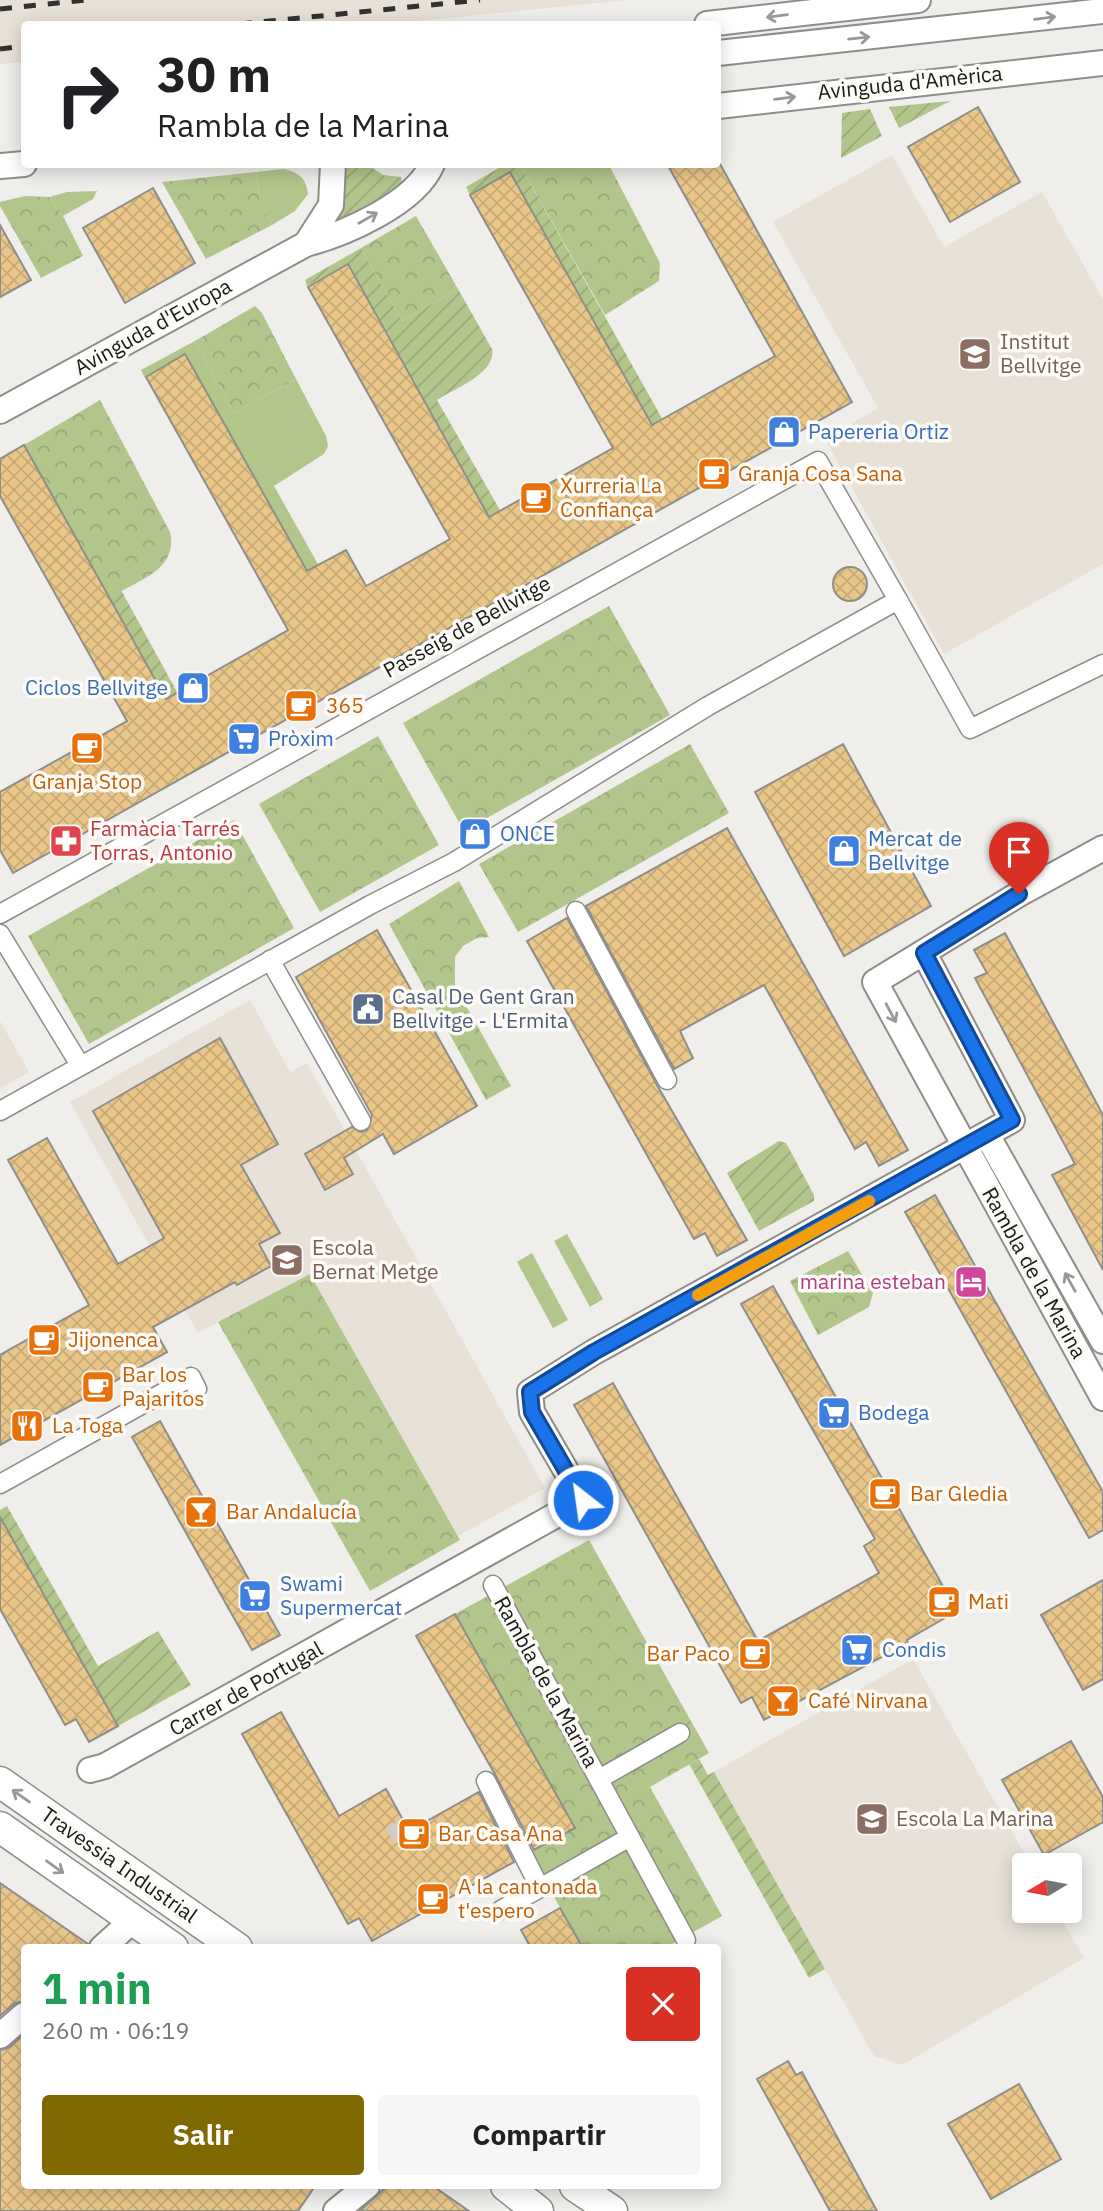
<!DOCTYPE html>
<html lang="es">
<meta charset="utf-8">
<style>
body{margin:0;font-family:"IBM Plex Sans",sans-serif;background:#f6f6f6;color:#202124;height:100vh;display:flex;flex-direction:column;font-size:26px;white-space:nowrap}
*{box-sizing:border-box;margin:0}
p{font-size:23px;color:#757577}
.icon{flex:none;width:38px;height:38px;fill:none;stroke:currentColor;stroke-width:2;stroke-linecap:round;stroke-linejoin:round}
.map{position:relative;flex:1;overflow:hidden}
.side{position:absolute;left:21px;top:1944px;width:700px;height:245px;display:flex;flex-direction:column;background:#fff;border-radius:7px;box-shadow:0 4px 18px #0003}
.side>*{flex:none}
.hud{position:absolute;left:21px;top:21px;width:700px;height:147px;border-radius:7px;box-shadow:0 4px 18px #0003;background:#fff;color:#202124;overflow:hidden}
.needle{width:46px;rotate:260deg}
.controls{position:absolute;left:1012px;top:1853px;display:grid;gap:14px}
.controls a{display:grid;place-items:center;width:70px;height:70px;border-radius:7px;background:#fff;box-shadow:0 4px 18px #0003;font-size:35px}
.pin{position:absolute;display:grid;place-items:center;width:60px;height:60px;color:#fff;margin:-72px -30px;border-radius:50% 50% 50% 0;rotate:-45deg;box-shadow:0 0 7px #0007}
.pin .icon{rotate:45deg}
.me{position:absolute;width:77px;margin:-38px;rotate:330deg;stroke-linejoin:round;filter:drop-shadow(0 0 5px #0008)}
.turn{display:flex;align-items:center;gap:24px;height:147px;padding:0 21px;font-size:32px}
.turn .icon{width:91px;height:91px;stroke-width:2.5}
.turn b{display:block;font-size:49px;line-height:60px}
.round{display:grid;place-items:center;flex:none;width:74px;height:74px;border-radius:7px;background:#f6f6f6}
.headline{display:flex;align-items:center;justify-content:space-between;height:119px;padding:0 21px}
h1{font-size:42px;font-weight:700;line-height:52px;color:#1e9e55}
.action{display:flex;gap:14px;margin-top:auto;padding:14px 21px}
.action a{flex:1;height:80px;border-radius:7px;background:#806900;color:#fff;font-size:28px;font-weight:700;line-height:80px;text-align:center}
.action a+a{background:#f6f6f6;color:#202124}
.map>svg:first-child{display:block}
</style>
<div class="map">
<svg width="1103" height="2211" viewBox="0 0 1103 2211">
<defs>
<pattern id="forest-crowns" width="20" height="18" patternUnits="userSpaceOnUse" patternTransform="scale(1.75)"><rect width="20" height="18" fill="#b2c58b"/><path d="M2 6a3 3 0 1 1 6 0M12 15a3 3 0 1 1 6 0" fill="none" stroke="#98a977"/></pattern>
<pattern id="garden-furrows" width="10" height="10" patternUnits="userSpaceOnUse" patternTransform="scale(1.75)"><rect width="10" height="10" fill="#b2c58b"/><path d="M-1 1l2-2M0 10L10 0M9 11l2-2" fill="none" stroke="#98a977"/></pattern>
<pattern id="building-cross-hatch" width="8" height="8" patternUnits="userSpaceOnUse" patternTransform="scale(1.75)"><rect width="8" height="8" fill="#eac789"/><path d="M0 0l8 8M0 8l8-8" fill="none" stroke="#c8aa76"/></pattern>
</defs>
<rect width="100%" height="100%" fill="#f0eeea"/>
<!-- built -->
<g fill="#e7e1d7">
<polygon points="0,0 627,0 389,24 24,24 24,62 0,64"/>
<polygon points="892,155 944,247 1042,192 1103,299 1103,564 944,654 825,439 878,408 773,222"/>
<polygon points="250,1000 290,1072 307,1063 545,1488 458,1536 310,1274 198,1333 70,1102"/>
<polygon points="0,1021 29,1072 0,1089"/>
<polygon points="913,1659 1031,1865 1024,1866 1024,1911 1057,1911 1084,1958 902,2065 874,2056 714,1772"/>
</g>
<!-- grass -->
<g fill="#b2c58b">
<path d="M283,169C299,172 306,178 308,194L295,211L272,225L260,202L256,172Z"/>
<polygon points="97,191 93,199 63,216 49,197 67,192"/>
<polygon points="195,341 234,413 296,379 326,436 328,446 324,454 274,486 377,669 366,676 185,355 145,378 141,370"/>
<polygon points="567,1234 603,1299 590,1307 554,1241"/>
<polygon points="532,1253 568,1320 553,1328 517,1262"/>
</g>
<!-- forest -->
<g fill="url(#forest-crowns)">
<polygon points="520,165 609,165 660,263 659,281 605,315"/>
<polygon points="256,172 260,202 272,225 206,259 162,182"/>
<polygon points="25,196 49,197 63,216 83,256 41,278 0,206 0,202"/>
<polygon points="416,216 458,289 402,321 361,248"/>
<polygon points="255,306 262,313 296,379 234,413 195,341"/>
<path d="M100,400L170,532C179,571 136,581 109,598L24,445Z"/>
<polygon points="609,606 670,715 464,831 403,723"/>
<polygon points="378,736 439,845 320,912 259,804"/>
<polygon points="690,744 729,813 518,932 479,864"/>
<polygon points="234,820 294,928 89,1044 28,936"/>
<polygon points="459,881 489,937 477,938 463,946 455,957 455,986 511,1086 486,1100 389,924"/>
<polygon points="848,1251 873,1293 869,1307 818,1335 790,1281"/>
<polygon points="310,1274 460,1540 370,1591 218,1322"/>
<polygon points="589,1540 709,1753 650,1787 722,1916 665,1948 583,1948 529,1853 574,1827 455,1614"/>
</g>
<!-- garden -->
<g fill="url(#garden-furrows)">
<polygon points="950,101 899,128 889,107"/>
<polygon points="870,109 882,136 841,158 842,113"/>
<polygon points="343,165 368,165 383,175 401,177 403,187 335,226 333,222 344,196"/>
<polygon points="504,165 520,165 701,488 690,493 510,172 470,195 466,187"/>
<path d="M361,248L402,321L458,289L492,349C497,373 454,389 437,400L540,580L528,586L348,264L307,286L305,280Z"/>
<polygon points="121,590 215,761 204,767 109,598"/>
<polygon points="779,1141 786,1143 814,1195 814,1201 759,1231 727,1173"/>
<polygon points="7,1506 98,1666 158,1631 191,1685 118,1726 0,1516 0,1510"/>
<polygon points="699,1759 708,1775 714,1772 825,1969 809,1978 689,1764"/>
</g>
<!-- building -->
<g fill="url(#building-cross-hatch)" stroke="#908e8b" stroke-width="2">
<polygon points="978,107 1020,182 950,222 908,147"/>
<polygon points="667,164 720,164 852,402 13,873 0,850 0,792 127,721 0,496 0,459 24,445 166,699 288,630 146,377 185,354 307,571 346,550 366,586 450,539 308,287 348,264 489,517 613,448 470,195 510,172 652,425 775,356"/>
<polygon points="153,188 195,263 125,303 83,228"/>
<polygon points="0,225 31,280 0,297"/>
<circle cx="850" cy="584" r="17"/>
<polygon points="843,744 931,906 844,956 755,792"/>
<polygon points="727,828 908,1150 879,1166 866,1142 855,1149 764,985 680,1031 693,1058 674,1069 586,906"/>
<polygon points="567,918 657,1085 747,1240 717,1256 705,1233 694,1239 527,941"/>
<polygon points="377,930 477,1106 394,1154 383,1134 344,1158 353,1174 325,1190 305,1154 352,1127 360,1132 367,1130 372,1115 296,977"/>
<polygon points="1005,933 1103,1115 1103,1270 1052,1175 1075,1164 975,978 987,973 974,950"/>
<polygon points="220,1038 278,1144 241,1165 280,1233 259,1244 271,1266 237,1285 235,1282 153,1327 167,1352 0,1445 0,1355 89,1305 8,1160 47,1138 118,1264 164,1238 93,1111"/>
<polygon points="935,1195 1103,1492 1103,1530 1089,1538 905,1212"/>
<polygon points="773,1286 957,1611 907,1640 908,1643 764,1720 752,1697 741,1703 574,1405 613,1383 758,1641 879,1573 864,1546 875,1539 741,1304"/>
<polygon points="160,1421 280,1635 252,1650 132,1437"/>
<polygon points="0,1517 118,1726 89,1742 76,1719 65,1725 0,1609"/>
<polygon points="1103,1580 1103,1679 1083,1690 1041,1615"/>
<polygon points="455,1614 575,1828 534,1850 496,1776 416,1636"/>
<polygon points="281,1712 339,1816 386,1789 409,1831 479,1792 514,1862 372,1941 359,1918 348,1924 242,1734"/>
<polygon points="1071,1741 1103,1797 1103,1822 1044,1855 1002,1780"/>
<polygon points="0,1883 88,1944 88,1948 24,1948 24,2001 15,2003 0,2016"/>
<polygon points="560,1908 583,1948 531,1948 521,1930"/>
<polygon points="24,2034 24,2186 315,2186 298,2211 0,2211 0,2050 10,2047"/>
<polygon points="788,2061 796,2075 802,2072 877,2211 830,2211 757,2079"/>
<polygon points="1019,2084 1061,2159 991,2199 948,2124"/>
<polygon points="433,2186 469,2211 360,2211 385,2188"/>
</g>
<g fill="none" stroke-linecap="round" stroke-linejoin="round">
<!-- pedestrian-tunnel -->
<polyline stroke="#d0ceca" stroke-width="18" stroke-dasharray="18 9" stroke-linecap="butt" points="390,1836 407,1826"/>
<defs>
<g id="pedestrian">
<polyline points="576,911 667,1080"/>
<polyline points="0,914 818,461 898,600"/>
<polyline points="0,934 80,1065"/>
<polyline points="270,960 361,1121"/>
<polyline points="0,1111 370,905 454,862 708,706 898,600 970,729 1103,664"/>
<polyline points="0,1484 191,1377 197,1389"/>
<polyline points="493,1585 630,1837 501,1910"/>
<polyline points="599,1779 680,1733"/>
<polyline points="486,1781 540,1888"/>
<polyline points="630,1837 686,1940"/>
</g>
<g id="minor">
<polyline points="707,24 918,0"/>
<polyline points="718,53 1103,11"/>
<polyline points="718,106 1103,63"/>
<polyline points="0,166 24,164"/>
<polyline points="306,244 331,205 333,164"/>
<path d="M0,411L306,244C345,234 416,203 432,164"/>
<polyline points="1103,848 1019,894 875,982 1103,1398"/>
<polyline points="987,1135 1103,1341"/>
<polyline points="90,1770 105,1766 583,1500 532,1412 530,1392 594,1352 1012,1120 924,953"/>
<polyline points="102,1948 133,1920"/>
<polyline points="0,2036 24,2015"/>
<polyline points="336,2211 367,2186"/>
</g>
<g id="tertiary">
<polyline points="0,1782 237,1948"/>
<polyline points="0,1827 173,1948"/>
<polyline points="506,2186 538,2211"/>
<polyline points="575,2186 612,2211"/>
</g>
</defs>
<!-- pedestrian casing -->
<use href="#pedestrian" stroke="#8f8d8a" stroke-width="21"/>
<!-- minor casing -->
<use href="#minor" stroke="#8f8d8a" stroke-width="28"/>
<!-- tertiary casing -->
<use href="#tertiary" stroke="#8f8d8a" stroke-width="33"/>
<!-- pedestrian -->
<use href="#pedestrian" stroke="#fff" stroke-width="18"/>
<!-- minor -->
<use href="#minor" stroke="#fff" stroke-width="24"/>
<!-- tertiary -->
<use href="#tertiary" stroke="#fff" stroke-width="30"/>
<!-- rail -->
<g stroke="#31312f" stroke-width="5" stroke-dasharray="12 12" stroke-linecap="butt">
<polyline points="0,9 87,0"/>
<polyline points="240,24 480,0"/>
<polyline points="0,49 24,46"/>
</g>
</g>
<!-- one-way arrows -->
<defs><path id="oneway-shaft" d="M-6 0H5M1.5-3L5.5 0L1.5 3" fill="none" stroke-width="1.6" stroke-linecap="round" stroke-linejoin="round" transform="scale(1.75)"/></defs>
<g stroke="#989897">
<use href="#oneway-shaft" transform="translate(777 16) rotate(173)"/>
<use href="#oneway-shaft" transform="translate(1045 18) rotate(-7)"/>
<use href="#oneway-shaft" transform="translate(859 38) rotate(-6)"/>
<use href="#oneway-shaft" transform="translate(785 98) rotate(-7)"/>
<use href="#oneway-shaft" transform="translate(368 218) rotate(-30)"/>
<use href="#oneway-shaft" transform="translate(891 1013) rotate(62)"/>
<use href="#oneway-shaft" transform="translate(1070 1282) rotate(-119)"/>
<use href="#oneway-shaft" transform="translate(21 1796) rotate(-145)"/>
<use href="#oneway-shaft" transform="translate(55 1867) rotate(36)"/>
</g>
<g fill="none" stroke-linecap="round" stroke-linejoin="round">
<defs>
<polyline id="route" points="583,1500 532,1412 530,1392 594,1352 1012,1120 924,953 1019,894"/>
</defs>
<!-- route casing -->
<use href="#route" stroke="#114b97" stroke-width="18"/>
<!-- route -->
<use href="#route" stroke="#1a73e8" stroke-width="12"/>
<!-- slow -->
<polyline stroke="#f59e0b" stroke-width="12" points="698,1295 869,1201"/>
</g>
<!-- icons -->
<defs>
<symbol id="school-square" viewBox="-11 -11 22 22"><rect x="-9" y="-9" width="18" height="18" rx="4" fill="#8d6e63" stroke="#fdfbf7"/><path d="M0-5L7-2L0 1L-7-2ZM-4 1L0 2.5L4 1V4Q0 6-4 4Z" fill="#fff"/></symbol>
<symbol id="shop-square" viewBox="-11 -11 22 22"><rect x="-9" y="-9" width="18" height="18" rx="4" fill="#3f7fe0" stroke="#fdfbf7"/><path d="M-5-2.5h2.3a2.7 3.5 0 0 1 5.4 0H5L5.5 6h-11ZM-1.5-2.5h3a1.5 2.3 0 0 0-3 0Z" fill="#fff"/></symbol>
<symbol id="cafe-square" viewBox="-11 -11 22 22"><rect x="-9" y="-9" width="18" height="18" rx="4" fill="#e8710a" stroke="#fdfbf7"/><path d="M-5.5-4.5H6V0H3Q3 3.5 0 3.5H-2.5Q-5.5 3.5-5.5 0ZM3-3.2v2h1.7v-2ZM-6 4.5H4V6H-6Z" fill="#fff"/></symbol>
<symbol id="supermarket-square" viewBox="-11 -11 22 22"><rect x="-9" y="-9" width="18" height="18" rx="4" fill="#3f7fe0" stroke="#fdfbf7"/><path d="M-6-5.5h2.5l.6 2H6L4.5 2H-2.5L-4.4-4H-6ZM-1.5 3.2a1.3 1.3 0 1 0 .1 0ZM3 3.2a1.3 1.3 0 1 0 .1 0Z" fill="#fff"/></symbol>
<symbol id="pharmacy-square" viewBox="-11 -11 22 22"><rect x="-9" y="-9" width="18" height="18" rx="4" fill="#e0444e" stroke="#fdfbf7"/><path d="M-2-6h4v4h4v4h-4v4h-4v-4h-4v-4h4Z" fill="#fff"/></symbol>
<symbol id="civic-square" viewBox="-11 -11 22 22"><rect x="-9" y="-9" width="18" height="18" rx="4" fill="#5c6f8a" stroke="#fdfbf7"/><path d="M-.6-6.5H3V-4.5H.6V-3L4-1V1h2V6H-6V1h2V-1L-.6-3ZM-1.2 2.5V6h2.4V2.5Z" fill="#fff"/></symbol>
<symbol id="hotel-square" viewBox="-11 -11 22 22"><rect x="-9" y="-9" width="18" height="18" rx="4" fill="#d1479c" stroke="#fdfbf7"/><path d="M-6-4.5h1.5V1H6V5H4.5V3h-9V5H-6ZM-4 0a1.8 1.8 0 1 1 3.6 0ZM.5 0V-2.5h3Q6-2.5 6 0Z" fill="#fff"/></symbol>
<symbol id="restaurant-square" viewBox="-11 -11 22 22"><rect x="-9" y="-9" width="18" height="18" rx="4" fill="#e8710a" stroke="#fdfbf7"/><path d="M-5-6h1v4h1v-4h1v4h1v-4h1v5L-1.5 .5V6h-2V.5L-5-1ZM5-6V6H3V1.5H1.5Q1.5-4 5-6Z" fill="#fff"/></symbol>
<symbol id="bar-square" viewBox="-11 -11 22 22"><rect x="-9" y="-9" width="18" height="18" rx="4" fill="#e8710a" stroke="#fdfbf7"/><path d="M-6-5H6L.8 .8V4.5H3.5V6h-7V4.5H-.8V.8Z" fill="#fff"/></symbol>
</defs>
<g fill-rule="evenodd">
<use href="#school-square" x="956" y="335" width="38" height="38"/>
<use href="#shop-square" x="765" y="413" width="38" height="38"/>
<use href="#cafe-square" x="695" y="455" width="38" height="38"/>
<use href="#cafe-square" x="517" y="479" width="38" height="38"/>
<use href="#shop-square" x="174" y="669" width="38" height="38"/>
<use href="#cafe-square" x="282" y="687" width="38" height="38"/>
<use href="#supermarket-square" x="225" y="720" width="38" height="38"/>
<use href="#cafe-square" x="68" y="729" width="38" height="38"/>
<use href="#shop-square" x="456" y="815" width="38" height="38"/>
<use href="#pharmacy-square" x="47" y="822" width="38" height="38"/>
<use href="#shop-square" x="825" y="832" width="38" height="38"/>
<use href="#civic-square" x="349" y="990" width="38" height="38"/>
<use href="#school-square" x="268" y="1241" width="38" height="38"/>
<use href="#hotel-square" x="952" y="1263" width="38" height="38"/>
<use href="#cafe-square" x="25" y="1321" width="38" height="38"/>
<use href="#cafe-square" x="79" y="1368" width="38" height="38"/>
<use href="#supermarket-square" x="815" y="1394" width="38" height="38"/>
<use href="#restaurant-square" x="8" y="1407" width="38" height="38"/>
<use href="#cafe-square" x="866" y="1475" width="38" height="38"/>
<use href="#bar-square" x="182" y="1493" width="38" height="38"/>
<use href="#supermarket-square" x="236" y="1577" width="38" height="38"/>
<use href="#cafe-square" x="925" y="1583" width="38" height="38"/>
<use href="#supermarket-square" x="838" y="1631" width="38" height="38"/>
<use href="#cafe-square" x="736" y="1635" width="38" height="38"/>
<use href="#bar-square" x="764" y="1682" width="38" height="38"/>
<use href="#school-square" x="853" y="1800" width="38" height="38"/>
<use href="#cafe-square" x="395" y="1815" width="38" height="38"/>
<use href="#cafe-square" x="414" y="1880" width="38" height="38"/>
</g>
<g text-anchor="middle" stroke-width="7" stroke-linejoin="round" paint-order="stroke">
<!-- street labels -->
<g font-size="21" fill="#1a1a18" stroke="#fdfbf7">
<text transform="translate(910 83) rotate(-6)" y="7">Avinguda d'Amèrica</text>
<text transform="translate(153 327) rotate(-29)" y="7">Avinguda d'Europa</text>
<text transform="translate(467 627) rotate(-29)" y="7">Passeig de Bellvitge</text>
<text transform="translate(1034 1273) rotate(61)" y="7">Rambla de la Marina</text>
<text transform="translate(546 1682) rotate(61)" y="7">Rambla de la Marina</text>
<text transform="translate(246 1689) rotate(-29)" y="7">Carrer de Portugal</text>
<text transform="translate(119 1865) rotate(35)" y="7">Travessia Industrial</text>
</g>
<!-- education labels -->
<g font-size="21" fill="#785e54" stroke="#fdfbf7" text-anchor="start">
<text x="1000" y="349">Institut<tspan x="1000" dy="24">Bellvitge</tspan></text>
<text x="312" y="1255">Escola<tspan x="312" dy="24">Bernat Metge</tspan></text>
<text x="896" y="1826">Escola La Marina</text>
</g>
<!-- shop labels -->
<g font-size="21" fill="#366cbe" stroke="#fdfbf7" text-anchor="start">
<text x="808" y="439">Papereria Ortiz</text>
<text x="168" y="695" text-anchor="end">Ciclos Bellvitge</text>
<text x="268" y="746">Pròxim</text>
<text x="500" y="841">ONCE</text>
<text x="868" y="846">Mercat de<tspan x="868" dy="24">Bellvitge</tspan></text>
<text x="858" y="1420">Bodega</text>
<text x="280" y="1591">Swami<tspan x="280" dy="24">Supermercat</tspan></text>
<text x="882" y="1657">Condis</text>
</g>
<!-- food labels -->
<g font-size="21" fill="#c56008" stroke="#fdfbf7" text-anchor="start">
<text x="738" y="481">Granja Cosa Sana</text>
<text x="560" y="493">Xurreria La<tspan x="560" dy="24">Confiança</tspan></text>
<text x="326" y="713">365</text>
<text x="87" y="789" text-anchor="middle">Granja Stop</text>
<text x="68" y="1347">Jijonenca</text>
<text x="122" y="1382">Bar los<tspan x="122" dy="24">Pajaritos</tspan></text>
<text x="52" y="1433">La Toga</text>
<text x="910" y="1501">Bar Gledia</text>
<text x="226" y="1519">Bar Andalucía</text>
<text x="968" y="1609">Mati</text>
<text x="730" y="1661" text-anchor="end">Bar Paco</text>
<text x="808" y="1708">Café Nirvana</text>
<text x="438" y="1841">Bar Casa Ana</text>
<text x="458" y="1894">A la cantonada<tspan x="458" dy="24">t'espero</tspan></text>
</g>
<!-- health labels -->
<g font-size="21" fill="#be3a42" stroke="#fdfbf7" text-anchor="start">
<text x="90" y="836">Farmàcia Tarrés<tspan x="90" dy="24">Torras, Antonio</tspan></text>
</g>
<!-- service labels -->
<g font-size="21" fill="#4e5e75" stroke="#fdfbf7" text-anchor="start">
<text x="392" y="1004">Casal De Gent Gran<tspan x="392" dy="24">Bellvitge - L'Ermita</tspan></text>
</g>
<!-- hotel labels -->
<g font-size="21" fill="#b23c85" stroke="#fdfbf7" text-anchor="end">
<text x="946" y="1289">marina esteban</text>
</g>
</g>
</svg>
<div class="controls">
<a><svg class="needle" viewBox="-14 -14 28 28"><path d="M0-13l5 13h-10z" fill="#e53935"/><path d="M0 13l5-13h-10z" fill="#757577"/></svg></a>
</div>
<div class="pin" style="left:1019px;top:894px;background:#d93025"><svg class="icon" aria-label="arrive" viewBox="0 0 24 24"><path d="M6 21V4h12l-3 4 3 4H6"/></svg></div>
<svg class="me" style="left:583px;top:1500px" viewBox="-20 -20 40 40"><circle r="17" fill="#1a73e8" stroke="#fff" stroke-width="3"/><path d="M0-11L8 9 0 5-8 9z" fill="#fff"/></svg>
<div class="hud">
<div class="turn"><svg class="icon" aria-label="right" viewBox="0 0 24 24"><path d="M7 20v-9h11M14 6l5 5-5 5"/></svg><div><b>30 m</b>Rambla de la Marina</div></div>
</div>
<section class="side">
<div class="headline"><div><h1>1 min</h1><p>260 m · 06:19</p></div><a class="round" style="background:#d93025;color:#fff"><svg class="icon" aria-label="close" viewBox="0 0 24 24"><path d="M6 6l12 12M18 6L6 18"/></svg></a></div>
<div class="action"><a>Salir</a><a>Compartir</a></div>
</section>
</div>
